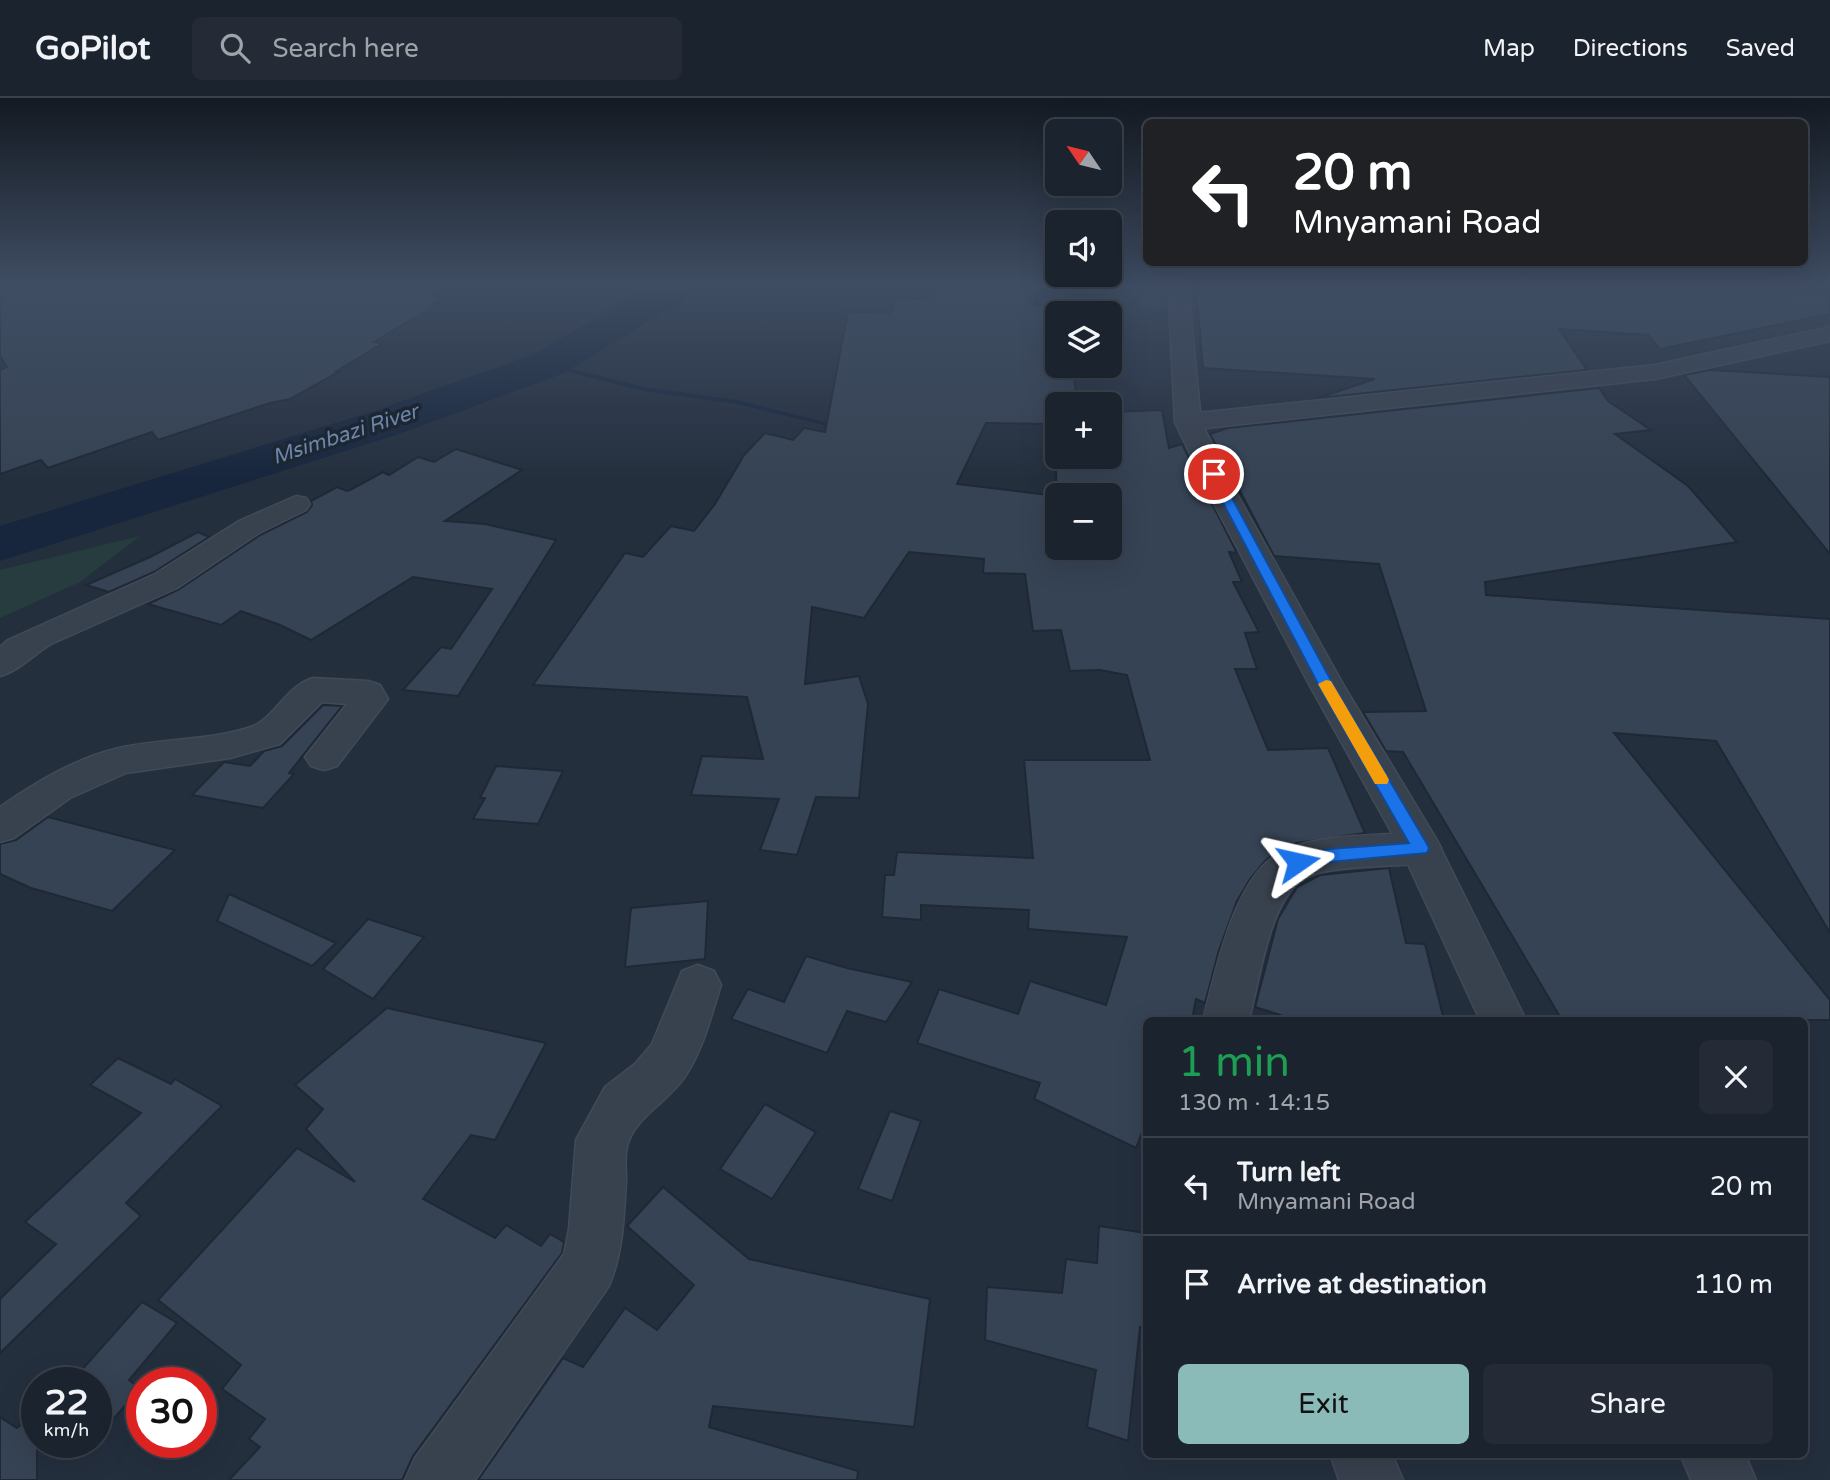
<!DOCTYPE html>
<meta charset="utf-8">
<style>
body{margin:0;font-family:"Varela Round",sans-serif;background:#242b36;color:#f1f3f6;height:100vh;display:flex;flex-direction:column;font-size:26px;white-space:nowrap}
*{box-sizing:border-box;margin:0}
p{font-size:23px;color:#a0a4aa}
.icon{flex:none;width:38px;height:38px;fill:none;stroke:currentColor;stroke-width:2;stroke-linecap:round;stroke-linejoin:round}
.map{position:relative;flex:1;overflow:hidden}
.sheet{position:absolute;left:1143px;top:919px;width:665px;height:441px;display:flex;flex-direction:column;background:#1b232e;border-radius:10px;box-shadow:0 7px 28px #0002,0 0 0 2px #39404a}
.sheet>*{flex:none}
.hud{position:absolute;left:1143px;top:21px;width:665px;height:147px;border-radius:10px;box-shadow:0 7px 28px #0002,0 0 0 2px #39404a;background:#202124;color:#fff;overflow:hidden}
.needle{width:46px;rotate:305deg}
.fabs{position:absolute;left:1045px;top:21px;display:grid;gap:14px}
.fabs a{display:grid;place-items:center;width:77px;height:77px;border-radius:10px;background:#1b232e;box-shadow:0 7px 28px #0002,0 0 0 2px #39404a;font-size:35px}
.speed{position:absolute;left:21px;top:1269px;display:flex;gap:14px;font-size:35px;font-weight:700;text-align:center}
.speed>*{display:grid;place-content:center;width:91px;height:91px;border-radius:50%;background:#1b232e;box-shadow:0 7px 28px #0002,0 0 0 2px #39404a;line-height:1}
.speed small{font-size:18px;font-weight:400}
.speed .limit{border:10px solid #d22;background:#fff;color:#111}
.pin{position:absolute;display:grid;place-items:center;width:60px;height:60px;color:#fff;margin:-30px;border:4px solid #fff;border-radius:50%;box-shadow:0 2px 7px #0007}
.me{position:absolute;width:77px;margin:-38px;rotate:79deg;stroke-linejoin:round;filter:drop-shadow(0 0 5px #0008)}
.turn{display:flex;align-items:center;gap:24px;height:147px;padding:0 35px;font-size:32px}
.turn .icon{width:91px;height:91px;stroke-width:2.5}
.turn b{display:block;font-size:49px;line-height:60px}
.round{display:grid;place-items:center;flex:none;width:74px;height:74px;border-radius:10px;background:#242b36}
.overview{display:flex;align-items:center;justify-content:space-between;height:119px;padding:0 35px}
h1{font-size:42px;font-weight:600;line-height:52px;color:#1e9e55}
.button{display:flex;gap:14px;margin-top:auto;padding:14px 35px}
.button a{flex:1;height:80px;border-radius:10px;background:#8bbbb9;color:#111;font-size:28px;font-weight:600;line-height:80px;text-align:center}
.button a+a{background:#242b36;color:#f1f3f6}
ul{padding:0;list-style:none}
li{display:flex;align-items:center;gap:21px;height:98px;padding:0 35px;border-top:2px solid #39404a}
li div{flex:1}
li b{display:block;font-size:26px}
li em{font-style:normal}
header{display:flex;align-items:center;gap:42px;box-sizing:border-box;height:98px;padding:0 35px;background:#1b232e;border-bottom:2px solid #39404a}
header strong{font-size:33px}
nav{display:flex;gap:38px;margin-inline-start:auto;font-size:24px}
.search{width:490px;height:63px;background:#242b36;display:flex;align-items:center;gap:18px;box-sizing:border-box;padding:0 24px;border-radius:10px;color:#a0a4aa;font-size:26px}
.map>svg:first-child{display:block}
</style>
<header>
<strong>GoPilot</strong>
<div class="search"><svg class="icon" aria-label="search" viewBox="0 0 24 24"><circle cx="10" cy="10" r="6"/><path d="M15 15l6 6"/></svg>Search here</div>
<nav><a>Map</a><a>Directions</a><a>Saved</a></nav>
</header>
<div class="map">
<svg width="1830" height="1382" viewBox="0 0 1830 1382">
<rect width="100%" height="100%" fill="#242f3e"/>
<!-- green -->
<g fill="#263c3f">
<polygon points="1065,188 1166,188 1164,213"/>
<polygon points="140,438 80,484 0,520 0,472"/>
</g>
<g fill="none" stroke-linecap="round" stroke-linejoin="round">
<!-- stream -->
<polygon fill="#17263c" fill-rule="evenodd" points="545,264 643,289 737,302 844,329 840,331 737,306 643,293 545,268"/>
<!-- river -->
<polygon fill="#17263c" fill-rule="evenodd" points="652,188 692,188 683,203 564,275 402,335 0,463 0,428 368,315 532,257"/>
</g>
<!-- building -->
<g fill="#364354" stroke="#1f2835" stroke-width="2" fill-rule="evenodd">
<polygon points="16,188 449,188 431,198 443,199 431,207 434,208 374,244 383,245 337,273 340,273 290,301 270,305 158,342 152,334 48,370 41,362 0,376 0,272 7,269 0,258 0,192"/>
<path d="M1003,188H1041L1034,207L1062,210L1063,215H1057V268H1072L1078,306H1057V359H1110V314L1162,312L1169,350L1182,346L1237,455L1229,454L1242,484H1233L1259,534L1245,535L1257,571H1235L1268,652L1328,650L1365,735L1297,745L1281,751L1265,763L1250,781L1237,803L1219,852L1205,905L1196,901L1192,922H1146V1024L1136,1050L1034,1001L1040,985L917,945L939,891L1018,916L1030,883L1106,907L1127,839L1028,831L1029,812L921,807V822L882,819L885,777H894L897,754L1033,760L1024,662H1150L1127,577L1100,572L1070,573L1061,532L1033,533L1025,476L983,475L984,461L909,454L864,520L812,509L805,586L859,578L868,606L859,700L816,699L797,757L760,752L779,701L691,697L702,658L763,661L747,599L533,587L625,455L643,459L671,428L694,433L715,406L744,357L765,335L793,342L804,330L825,334L848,214L890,215L896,200L933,202L935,193H941L942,189L1002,191ZM986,325L1054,326L1057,397H1110V450H1057V398L957,386Z"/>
<polygon points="1196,188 1811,188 1830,201 1830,216 1660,251 1648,237 1559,231 1587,272 1318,300 1375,281 1203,270"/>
<polygon points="1710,272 1830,279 1830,456 1684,277"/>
<polygon points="1599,290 1608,303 1651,332 1615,336 1688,388 1737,444 1485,484 1486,497 1830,521 1830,835 1716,643 1614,635 1830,902 1830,922 1562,922 1403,654 1386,653 1363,614 1426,613 1379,466 1274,458 1210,336 1228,330"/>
<polygon points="456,351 522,372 445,423 485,426 556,442 458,598 403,592 441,549 451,551 492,491 413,479 311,542 280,527 241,513 221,527 148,506 178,492 260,437 307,414 312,407 311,403 337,389 347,393 352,391 383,374 389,377 418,359 434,364"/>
<polygon points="198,434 209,439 154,474 109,494 86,487 150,459"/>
<polygon points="323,607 342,608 289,675 294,676 263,710 192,697 224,664 250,668 264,653 282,648"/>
<polygon points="496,668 563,673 538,726 473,721 485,700 480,700"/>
<polygon points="48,719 175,752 112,813 31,790 0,776 0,746 16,742"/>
<polygon points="1389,770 1406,845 1425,846 1444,922 1296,922 1255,909 1278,821 1297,789 1320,777"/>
<polygon points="229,796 336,845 312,868 217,823"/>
<polygon points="708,803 705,861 625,869 631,810"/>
<polygon points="368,821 424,839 373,901 323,871"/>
<polygon points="806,858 847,870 912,884 886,924 847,913 827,955 731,921 748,891 784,904"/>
<polygon points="387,910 546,945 495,1042 471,1037 423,1101 495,1140 506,1127 541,1148 550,1136 564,1144 562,1155 413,1358 402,1382 229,1382 260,1349 249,1341 265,1321 222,1291 241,1267 158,1202 297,1050 355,1084 306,1031 323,1011 295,987"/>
<polygon points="118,960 171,986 175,981 222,1008 126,1105 141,1118 0,1255 0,1201 56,1146 25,1124 141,1015 90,987"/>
<polygon points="765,1006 816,1034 772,1101 720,1071"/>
<polygon points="890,1013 921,1023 892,1103 858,1091"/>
<polygon points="663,1089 749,1161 930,1201 914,1329 713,1308 709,1329 858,1373 857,1382 478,1382 563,1260 583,1269 625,1210 657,1232 694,1187 627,1128"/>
<polygon points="1099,1128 1146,1135 1146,1230 1140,1229 1128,1343 1087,1329 1096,1272 985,1242 987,1189 1062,1195 1066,1161 1097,1165"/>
<polygon points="142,1204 177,1225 129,1282 140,1290 111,1324 96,1313 96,1284 71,1284"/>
<polygon points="37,1311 37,1382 0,1382 0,1319 17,1330"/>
</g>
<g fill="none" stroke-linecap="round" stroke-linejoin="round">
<defs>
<g id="minor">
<polygon points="1830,229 1830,243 1655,281 1188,332 1179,329 1175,324 1179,319 1188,316 1655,267"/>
<path d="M296,398L306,400L310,406L306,412L259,435L177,490L51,546C34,556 19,573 0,578V549L8,542L155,476L239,423Z"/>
<path d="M313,580L368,583L380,587L388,601L337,668L324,672L311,668L305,659L347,606L322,604L280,646L230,660L126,675L70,700L14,740L0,744V709C36,684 76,660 119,650C162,640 209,643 251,629C274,621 286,588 313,580Z"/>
<path d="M1421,734L1435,739L1441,750L1435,761L1421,766C1393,768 1333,768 1309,778C1270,793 1259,885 1249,922H1203C1216,873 1234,776 1283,753C1319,735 1381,738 1421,734Z"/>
<path d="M698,867L714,873L721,887C711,918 704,949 686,977C670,1003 638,1016 628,1045C624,1056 626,1071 626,1083C624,1119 623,1154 609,1188L475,1382H405L415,1360L564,1156L569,1131L576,1042L605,989L635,966L652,946L682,873Z"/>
<polygon points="1330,1356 1392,1356 1403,1382 1339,1382"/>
</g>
<g id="tertiary">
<polygon points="1168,188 1188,188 1201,324 1238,398 1344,588 1435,739 1526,922 1480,922 1402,753 1310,588 1210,398 1175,324"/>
<polygon points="1680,1356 1745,1356 1756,1382 1691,1382"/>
</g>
</defs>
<!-- minor casing -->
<use href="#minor" stroke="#414a57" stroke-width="3"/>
<!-- tertiary casing -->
<use href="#tertiary" stroke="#414a57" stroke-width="3"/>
<!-- minor -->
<use href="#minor" fill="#38414e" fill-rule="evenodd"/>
<!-- tertiary -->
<use href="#tertiary" fill="#38414e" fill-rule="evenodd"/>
</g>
<!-- sky -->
<linearGradient id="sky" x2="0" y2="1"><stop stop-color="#141a22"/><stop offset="0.49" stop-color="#3f4d63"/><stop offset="1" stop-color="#3f4d63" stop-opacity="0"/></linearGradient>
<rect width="1830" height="381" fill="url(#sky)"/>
<!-- route -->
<polygon fill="#1a73e8" stroke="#114b97" stroke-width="2" points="1214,373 1219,376 1334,588 1427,746 1429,750 1427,755 1329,764 1298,771 1292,769 1289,764 1292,760 1329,751 1409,745 1319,588 1208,376"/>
<!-- slow -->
<polygon fill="#f59e0b" points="1326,582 1331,583 1387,678 1389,682 1387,686 1375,686 1318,586"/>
<g text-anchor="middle" stroke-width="7" stroke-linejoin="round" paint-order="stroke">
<!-- far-water labels -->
<g font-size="21" font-style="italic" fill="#6d86a8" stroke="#1d2633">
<text transform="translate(345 336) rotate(-18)" y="7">Msimbazi River</text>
</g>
</g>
</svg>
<div class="fabs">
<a><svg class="needle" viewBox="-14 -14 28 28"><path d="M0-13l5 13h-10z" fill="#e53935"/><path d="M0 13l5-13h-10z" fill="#a0a4aa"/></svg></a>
<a><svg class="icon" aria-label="sound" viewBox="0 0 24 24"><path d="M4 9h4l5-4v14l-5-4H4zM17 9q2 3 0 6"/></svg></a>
<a><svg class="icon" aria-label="layers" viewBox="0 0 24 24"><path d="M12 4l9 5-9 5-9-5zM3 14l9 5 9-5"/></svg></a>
<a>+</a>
<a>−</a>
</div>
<div class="speed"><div>22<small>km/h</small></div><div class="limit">30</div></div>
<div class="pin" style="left:1214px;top:376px;background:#d93025"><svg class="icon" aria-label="arrive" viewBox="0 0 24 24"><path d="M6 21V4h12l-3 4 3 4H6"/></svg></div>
<svg class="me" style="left:1298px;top:764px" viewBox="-20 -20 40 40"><path d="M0-17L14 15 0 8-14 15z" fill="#1a73e8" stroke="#fff" stroke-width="4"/></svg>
<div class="hud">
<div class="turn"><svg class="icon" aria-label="left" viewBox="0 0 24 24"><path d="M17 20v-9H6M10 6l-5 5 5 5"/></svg><div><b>20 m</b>Mnyamani Road</div></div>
</div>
<section class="sheet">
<div class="overview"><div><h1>1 min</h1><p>130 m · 14:15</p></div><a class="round"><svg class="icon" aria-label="close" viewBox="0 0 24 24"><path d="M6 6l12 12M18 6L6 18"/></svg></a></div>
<ul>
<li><svg class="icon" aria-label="left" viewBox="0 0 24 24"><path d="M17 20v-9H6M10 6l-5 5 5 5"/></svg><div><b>Turn left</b><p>Mnyamani Road</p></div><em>20 m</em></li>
<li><svg class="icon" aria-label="arrive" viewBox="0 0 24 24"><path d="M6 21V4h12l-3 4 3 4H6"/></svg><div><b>Arrive at destination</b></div><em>110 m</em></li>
</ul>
<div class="button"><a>Exit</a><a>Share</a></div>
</section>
</div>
